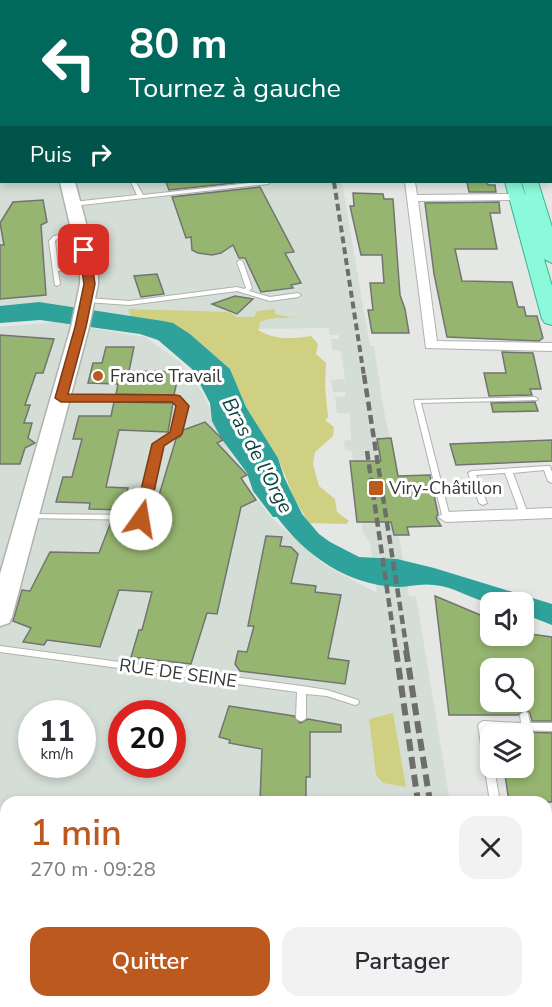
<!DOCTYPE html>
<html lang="fr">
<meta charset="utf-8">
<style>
body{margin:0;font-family:"Nunito Sans",sans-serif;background:#f2f2f3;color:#2b2b33;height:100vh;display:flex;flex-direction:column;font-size:22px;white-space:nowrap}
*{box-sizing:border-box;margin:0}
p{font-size:20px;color:#7c7c81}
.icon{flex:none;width:33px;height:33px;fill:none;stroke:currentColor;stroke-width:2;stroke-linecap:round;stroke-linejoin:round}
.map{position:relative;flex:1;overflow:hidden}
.sheet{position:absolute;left:0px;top:796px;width:552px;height:212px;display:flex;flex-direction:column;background:#fff;border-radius:18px 18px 0 0;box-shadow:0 3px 9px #0003}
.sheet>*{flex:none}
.top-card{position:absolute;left:0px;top:0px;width:552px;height:183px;box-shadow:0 3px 9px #0003;background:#00695c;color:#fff;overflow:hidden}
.buttons{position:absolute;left:480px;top:592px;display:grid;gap:12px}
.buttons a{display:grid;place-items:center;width:54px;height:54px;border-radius:12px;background:#fff;box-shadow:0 3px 9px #0003;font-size:30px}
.speed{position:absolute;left:18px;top:700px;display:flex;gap:12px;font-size:30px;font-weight:700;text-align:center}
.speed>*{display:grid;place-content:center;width:78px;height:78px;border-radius:50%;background:#fff;box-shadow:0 3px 9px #0003;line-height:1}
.speed small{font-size:15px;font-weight:400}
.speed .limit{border:9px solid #d22;background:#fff;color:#111}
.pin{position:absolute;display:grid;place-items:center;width:51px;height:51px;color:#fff;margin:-26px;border-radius:12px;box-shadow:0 3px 9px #0006}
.me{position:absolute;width:66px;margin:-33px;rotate:13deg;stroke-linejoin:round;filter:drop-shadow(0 0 4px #0008)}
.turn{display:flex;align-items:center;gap:21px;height:126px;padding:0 30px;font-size:27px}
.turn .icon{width:78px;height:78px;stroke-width:2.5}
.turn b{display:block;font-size:42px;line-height:51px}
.then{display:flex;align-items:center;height:57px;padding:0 30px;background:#0003;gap:12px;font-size:22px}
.round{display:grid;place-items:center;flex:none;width:63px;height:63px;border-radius:18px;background:#f2f2f3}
.overview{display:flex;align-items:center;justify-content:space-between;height:102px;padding:0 30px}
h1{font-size:36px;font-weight:600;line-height:45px;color:#bc591f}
.cta{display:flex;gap:12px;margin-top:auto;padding:12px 30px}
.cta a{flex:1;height:69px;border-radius:18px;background:#bc591f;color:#fff;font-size:24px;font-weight:600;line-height:69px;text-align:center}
.cta a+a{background:#f2f2f3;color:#2b2b33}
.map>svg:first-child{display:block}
</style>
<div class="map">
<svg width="552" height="1007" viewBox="0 0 552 1007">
<rect width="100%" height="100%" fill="#e4e7e4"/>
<!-- built -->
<path fill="#d4ded6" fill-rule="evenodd" d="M0,0L464,1L2,2V182H342L366,324L370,345L374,346L384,411L398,476L430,475L441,525L408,527L409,535L399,536L409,596H416L450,802H6V1002H480L481,1007H0V327L55,322L145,337L180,362L202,392L232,457L248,475L241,479L271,517L323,564L377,593L370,543L363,533L362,523L357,522L350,461H353L352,451L345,450L344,441L351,440L350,414L337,413L335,397L346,396L345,392H333L331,380L345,379L341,351L332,350L331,339H339V335H330L329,328L170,330L0,314ZM32,714H82V765H32ZM122,714H172V765H122Z"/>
<!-- green -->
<g fill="#d0d083">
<path d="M128,309L229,312L237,317H254L257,311L275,309V314L290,317L303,316C290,319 271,316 260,322L258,330C274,340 292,339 311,336L318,344L316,354L326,363L325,386L328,417L325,420L334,427L333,436L315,452L313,464L319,486L335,499L337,512L349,521L346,524L309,523L295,500L278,458L246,407L230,369L190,334L173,323L131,317Z"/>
<polygon points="393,713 406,787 383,783 376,775 369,719"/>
</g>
<!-- water -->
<path fill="#2ea29b" d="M39,302L163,321L173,323L190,334L230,369L246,407L278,458L284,477L302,514L319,534L330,542L359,557L397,559L434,568L552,604V625L524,614V603C513,603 501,604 491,603C472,600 453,586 434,585C421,583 409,587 397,587C347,585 305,555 277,517H273L253,491L247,473L221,438L212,421L210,403L192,369L158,340L140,334L40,320L0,323V306Z"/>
<!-- building -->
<g fill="#96b570" stroke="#737471" stroke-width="1.5" fill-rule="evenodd">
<polygon points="166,182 243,182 169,190"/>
<polygon points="467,182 487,182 488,185 495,185 496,192 469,192"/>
<polygon points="260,187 294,252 285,253 301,283 291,285 293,288 261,292 245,258 239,258 233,245 221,253 212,255 198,253 192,250 191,237 186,238 172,197"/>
<polygon points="353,193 383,194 384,199 393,199 400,295 405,309 409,333 372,333 368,310 373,310 370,283 384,283 382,255 361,255 350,206 354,206"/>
<polygon points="43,200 47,222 41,225 46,295 0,299 0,245 4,245 0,223 13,202"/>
<polygon points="499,202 500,213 490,213 497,249 455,249 462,281 512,282 518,307 524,307 526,316 537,316 543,338 539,341 447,337 434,274 425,203"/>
<polygon points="157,274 164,294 141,297 134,276"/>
<polygon points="235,296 253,299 237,314 212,304"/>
<polygon points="0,335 54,339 43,373 36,373 25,405 30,405 24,423 32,423 28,438 35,443 25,448 20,464 0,464"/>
<polygon points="106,347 134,347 129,371 179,372 174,395 116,394 118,384 88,383 93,363 102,363"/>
<polygon points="502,352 533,353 541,389 530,389 532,395 489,396 484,373 506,373"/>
<polygon points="114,402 173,403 168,432 119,430 106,487 128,488 123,510 89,509 90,503 56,502 63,477 72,477 82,439 73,439 79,416 111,416"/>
<polygon points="535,402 538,411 493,412 491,403"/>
<polygon points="205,422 223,440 217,443 247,475 241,478 256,500 241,507 217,614 207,613 191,664 131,657 139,630 142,630 152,592 119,590 100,647 47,640 44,645 23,642 31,628 13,621 22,590 30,591 50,552 99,553 111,522 150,525 176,439 181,436 183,430"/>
<polygon points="391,438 398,476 430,475 438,514 436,518 441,526 407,527 409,535 394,535 391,522 357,522 350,461 381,461 377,439"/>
<polygon points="552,440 552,461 456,465 450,444"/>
<polygon points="266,536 282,537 280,546 291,547 298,554 291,583 316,586 315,592 341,595 328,658 349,661 345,684 240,671 235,664 238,651 247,652 254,626 248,626"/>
<path d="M435,596L490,619V636H524V633L552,637V721H532L530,713L526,710L518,715H449ZM490,669H524V702H490Z"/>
<polygon points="229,706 294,716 300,723 308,719 341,725 341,732 310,732 310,777 306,777 306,802 260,802 262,749 229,743 230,740 219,737"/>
<polygon points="524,732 552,733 552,802 509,802 504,768 524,768"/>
</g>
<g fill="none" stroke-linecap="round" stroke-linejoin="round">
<defs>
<g id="lane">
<polygon points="131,182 136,182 143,195 259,182 271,182 268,184 73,206 70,204 73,202 137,195"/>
<polygon points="81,232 83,233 83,235 58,238 55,241 58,268 88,265 91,267 88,269 58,271 60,284 57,286 55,285 49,241 54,236"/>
<polygon points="240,260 243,262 252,288 249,291 270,297 298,293 301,295 298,297 270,301 237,291 129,305 87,302 84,300 87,298 129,301 237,287 244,289 246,288 237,262"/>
<polygon points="61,396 176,397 178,398 186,406 180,434 161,445 144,520 26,518 25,516 29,514 138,515 154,444 173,433 180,406 174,401 59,399 58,398 59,397"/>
<polygon points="535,397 538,399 537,400 421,403 450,517 449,519 443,519 414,401 415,400"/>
<polygon points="547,466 550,466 552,472 552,483 548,481 544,470 513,473 528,514 524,516 520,514 505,473 476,475 487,503 483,505 479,503 468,473 472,471"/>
<polygon points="0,646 302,686 327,690 358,700 359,702 358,704 355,705 327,696 306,694 306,718 304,720 301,721 298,720 296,718 297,692 0,652"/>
<polygon points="525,712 528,713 530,723 552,723 552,731 488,729 490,744 490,768 494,768 500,802 490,802 478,725 480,723 483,721 521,723 520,715 522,713"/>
<rect x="546" y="899" width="6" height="10"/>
</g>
<g id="street">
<polygon points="405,182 415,182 417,195 523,194 532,199 527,202 521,200 418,201 437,341 552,343 552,351 426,348"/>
<polygon points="552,508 552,518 446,522 438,517 446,512"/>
</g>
<g id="secondary">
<rect x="101" y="0" width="12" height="2"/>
<polygon points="60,182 75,182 98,268 98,284 89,327 12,617 9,623 0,626 0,574 71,327 80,284 80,268"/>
</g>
<g id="primary">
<rect x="472" y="0" width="12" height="2"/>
<polygon points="505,182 521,182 528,204 522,182 538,182 552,227 552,263 544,259 552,286 552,325 545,323 542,319"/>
</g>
</defs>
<!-- lane casing -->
<use href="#lane" stroke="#afb2af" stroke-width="2"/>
<!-- street casing -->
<use href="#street" stroke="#afb2af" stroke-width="2"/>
<!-- secondary casing -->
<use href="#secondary" stroke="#afb2af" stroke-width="3"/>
<!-- primary casing -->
<use href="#primary" stroke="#3bb392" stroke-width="2"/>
<!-- lane -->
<use href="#lane" fill="#fff" fill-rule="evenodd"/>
<!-- street -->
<use href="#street" fill="#fff" fill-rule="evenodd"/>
<!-- secondary -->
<use href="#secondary" fill="#fff" fill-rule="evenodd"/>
<!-- primary -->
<use href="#primary" fill="#8bfadb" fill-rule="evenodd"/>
<!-- rail-far2 -->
<polyline stroke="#6c6d6c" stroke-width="4" stroke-dasharray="7 4" stroke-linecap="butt" points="334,182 364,376"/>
<!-- rail-far1 -->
<g stroke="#6c6d6c" stroke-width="4.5" stroke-dasharray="9 4.5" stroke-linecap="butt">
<polyline points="364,375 407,651"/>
<polyline points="367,451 396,651"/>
</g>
<!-- rail -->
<g stroke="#6c6d6c" stroke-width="6" stroke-dasharray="12 6" stroke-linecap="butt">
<polyline points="396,650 418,802"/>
<polyline points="406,650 430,802"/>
<polyline points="439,1002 440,1007"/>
<polyline points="454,1002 454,1007"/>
</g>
</g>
<!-- route -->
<polygon fill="#bc591f" stroke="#7a3a14" stroke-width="1.5" points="84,247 90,250 95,284 86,327 68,394 176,395 180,396 189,406 182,434 164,446 148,519 141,523 134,519 152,444 170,432 176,406 172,402 61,402 55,398 75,327 84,284 79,250"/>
<!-- markers -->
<g fill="#bc591f" stroke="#fff" stroke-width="2">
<circle cx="98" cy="376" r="6"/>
<rect x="368" y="480" width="16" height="16" rx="3"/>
</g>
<g text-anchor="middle" stroke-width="6" stroke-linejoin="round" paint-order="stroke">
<!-- poi labels -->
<g font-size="18" fill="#363736" stroke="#fff" text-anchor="start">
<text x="110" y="382">France Travail</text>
<text x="389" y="494">Viry-Châtillon</text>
</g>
<!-- street labels -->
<g font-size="18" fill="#363736" stroke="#fff">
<text transform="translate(178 673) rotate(8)" y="6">RUE DE SEINE</text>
</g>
<!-- water labels -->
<g font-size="20" font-style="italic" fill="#0f423f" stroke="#fff">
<text transform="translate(258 455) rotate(62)" y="7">Bras de l'Orge</text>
</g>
</g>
</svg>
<div class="buttons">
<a><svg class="icon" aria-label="sound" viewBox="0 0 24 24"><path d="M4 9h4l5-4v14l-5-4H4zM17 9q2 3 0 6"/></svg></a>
<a><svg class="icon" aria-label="search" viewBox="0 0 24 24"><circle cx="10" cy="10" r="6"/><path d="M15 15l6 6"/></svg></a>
<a><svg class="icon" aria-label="layers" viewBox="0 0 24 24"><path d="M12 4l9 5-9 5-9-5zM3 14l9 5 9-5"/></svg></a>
</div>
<div class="speed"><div>11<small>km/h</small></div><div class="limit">20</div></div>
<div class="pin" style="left:84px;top:250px;background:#d93025"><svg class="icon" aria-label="arrive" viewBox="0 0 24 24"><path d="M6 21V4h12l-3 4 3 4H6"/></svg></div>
<svg class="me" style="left:141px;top:519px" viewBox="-20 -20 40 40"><circle r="19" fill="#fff"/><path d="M0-13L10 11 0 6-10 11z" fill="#bc591f"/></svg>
<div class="top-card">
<div class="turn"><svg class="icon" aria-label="left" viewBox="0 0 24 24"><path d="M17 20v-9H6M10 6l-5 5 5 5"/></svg><div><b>80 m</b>Tournez à gauche</div></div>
<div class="then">Puis<svg class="icon" aria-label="right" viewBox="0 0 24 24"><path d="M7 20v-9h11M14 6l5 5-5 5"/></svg></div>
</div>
<section class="sheet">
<div class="overview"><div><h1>1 min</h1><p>270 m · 09:28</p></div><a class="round"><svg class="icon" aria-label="close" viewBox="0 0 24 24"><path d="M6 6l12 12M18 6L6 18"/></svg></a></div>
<div class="cta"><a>Quitter</a><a>Partager</a></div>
</section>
</div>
